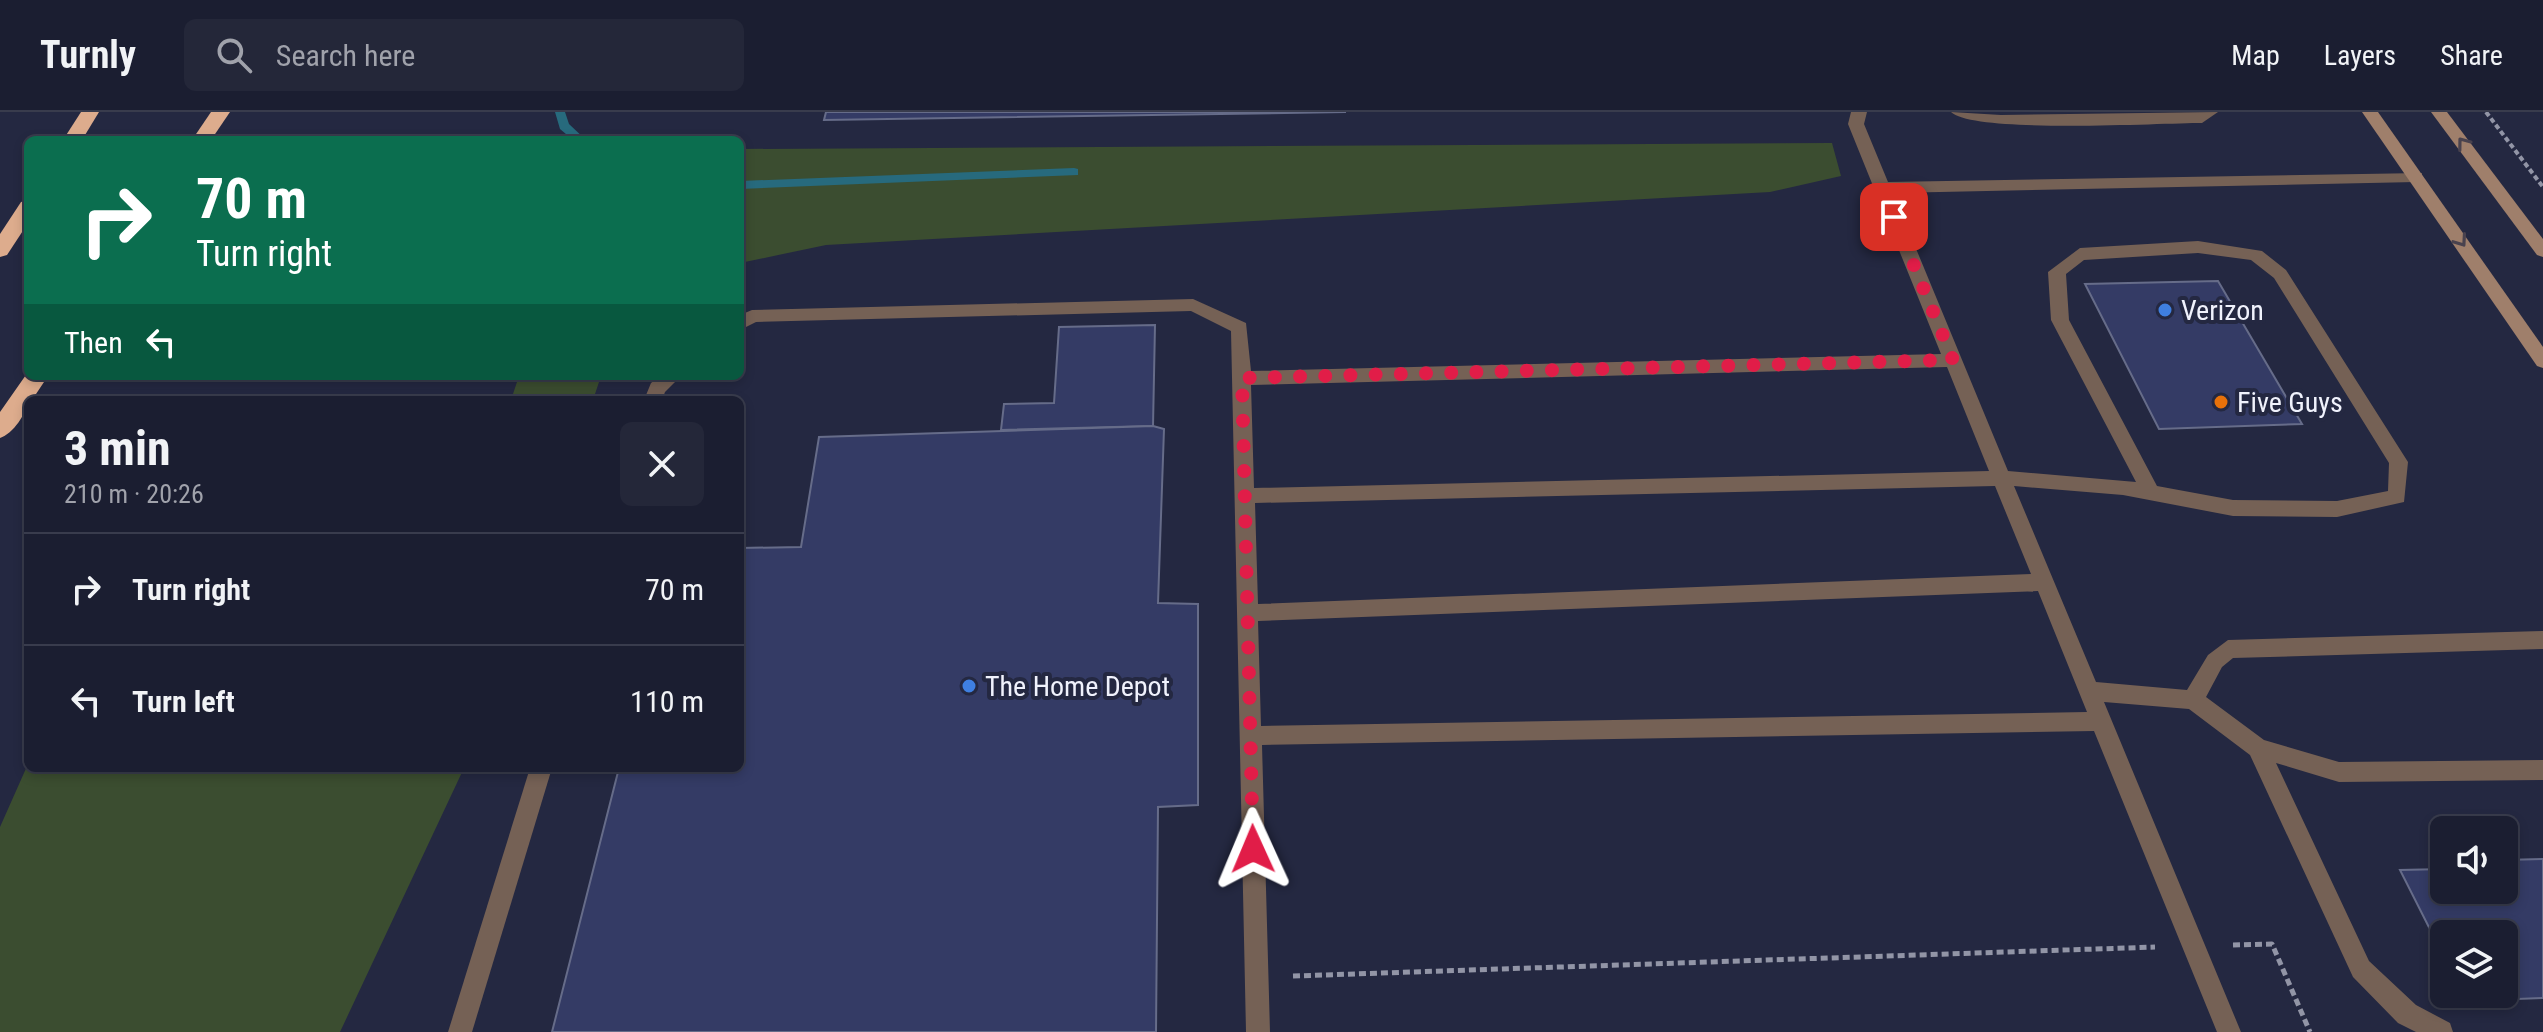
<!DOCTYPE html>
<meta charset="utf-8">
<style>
body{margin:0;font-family:"Roboto Condensed",sans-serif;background:#242739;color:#f1f3f6;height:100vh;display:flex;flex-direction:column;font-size:30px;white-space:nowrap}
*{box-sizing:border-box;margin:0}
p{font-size:26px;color:#a0a2ab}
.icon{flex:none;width:44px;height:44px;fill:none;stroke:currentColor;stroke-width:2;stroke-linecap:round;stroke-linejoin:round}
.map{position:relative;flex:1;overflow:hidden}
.details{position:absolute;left:24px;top:284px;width:720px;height:376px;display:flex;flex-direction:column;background:#1b1e31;border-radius:12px;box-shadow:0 4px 12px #0003,0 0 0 2px #393c4d}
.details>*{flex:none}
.banner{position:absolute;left:24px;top:24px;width:720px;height:244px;border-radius:12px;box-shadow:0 4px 12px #0003,0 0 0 2px #393c4d;background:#0b6e4f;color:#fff;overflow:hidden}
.tools{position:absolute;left:2430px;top:704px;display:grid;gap:16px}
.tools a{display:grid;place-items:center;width:88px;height:88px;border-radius:12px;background:#1b1e31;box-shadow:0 4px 12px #0003,0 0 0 2px #393c4d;font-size:40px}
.pin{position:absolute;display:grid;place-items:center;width:68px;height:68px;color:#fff;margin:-34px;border-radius:16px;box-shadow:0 4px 12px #0006}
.me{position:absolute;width:88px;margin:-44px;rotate:359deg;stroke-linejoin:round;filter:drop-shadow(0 0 6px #0008)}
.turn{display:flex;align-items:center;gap:28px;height:168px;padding:0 40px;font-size:36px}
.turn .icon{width:104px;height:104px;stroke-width:2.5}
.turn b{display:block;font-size:56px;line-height:68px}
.then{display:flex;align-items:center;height:76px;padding:0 40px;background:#0003;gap:16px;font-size:30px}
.round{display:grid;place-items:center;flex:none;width:84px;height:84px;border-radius:12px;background:#242739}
.head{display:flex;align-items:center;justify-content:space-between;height:136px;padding:0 40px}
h1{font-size:48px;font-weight:700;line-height:60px}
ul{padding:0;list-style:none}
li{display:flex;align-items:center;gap:24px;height:112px;padding:0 40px;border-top:2px solid #393c4d}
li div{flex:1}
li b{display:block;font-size:30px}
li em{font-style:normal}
header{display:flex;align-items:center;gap:48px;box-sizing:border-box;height:112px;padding:0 40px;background:#1b1e31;border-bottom:2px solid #393c4d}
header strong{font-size:38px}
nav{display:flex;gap:44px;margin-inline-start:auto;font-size:28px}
.search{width:560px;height:72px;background:#242739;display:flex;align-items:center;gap:20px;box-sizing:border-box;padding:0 28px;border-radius:12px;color:#a0a2ab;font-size:30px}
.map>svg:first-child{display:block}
</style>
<header>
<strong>Turnly</strong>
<div class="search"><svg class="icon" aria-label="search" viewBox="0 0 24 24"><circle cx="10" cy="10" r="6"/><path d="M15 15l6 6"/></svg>Search here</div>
<nav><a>Map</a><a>Layers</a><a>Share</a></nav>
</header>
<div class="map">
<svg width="2543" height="920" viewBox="0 0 2543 920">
<rect width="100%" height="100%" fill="#242841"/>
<!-- green -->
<g fill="#3b4d30">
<polygon points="1832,31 1841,64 1770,80 826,133 740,151 740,37"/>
<polygon points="519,264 601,264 593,288 511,288"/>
<polygon points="28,652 28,656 464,656 340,920 0,920 0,715"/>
</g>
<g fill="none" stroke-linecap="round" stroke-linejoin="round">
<!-- stream -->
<g fill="#276a7d" fill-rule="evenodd">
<polygon points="555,0 565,0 569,12 586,28 573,28 560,17"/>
<polygon points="1074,56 1078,57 1078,63 740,77 740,69"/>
</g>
</g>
<!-- building -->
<g fill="#343b65" stroke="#666c89" stroke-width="2">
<polygon points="826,0 1346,0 824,8"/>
<polygon points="2218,169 2302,312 2159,317 2085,172"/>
<polygon points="1155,213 1153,314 1001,318 1004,292 1054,291 1059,215"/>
<polygon points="1153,314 1164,317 1158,491 1198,492 1198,693 1158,695 1156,920 552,920 619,656 740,656 740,436 801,435 819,325"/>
<polygon points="2543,747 2543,886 2466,889 2463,882 2504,882 2504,822 2444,822 2444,845 2400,758 2444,757 2444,778 2504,778 2504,748"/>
</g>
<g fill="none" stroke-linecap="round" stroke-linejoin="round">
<!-- path-far1 -->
<polyline stroke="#9295a6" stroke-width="4" stroke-dasharray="5 3" stroke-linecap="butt" points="2486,0 2543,75"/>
<!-- path -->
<g stroke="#9295a6" stroke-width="5" stroke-dasharray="7 4" stroke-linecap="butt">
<polyline points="2233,833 2272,832 2310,920"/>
<polyline points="1293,864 2155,835"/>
</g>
<!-- service -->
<g fill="#756155" fill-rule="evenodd">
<path d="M1851,0H1867L1864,12L1888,70L2422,61V69L2416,70L1893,81L2008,359L2136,370L2051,208L2048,160L2080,136L2198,129L2262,139L2286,158L2408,350L2404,390L2337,405L2233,404L2123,383L2014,374L2096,570L2187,578L2208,543L2228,528L2543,519V537L2233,546L2222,555L2206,585L2264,628L2339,650L2543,648V668L2339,670L2276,651L2369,849L2416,893L2450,911L2453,920H2416L2398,911L2353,865L2250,643L2189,597L2104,590L2241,920H2217L2094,619L1262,633L1270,920H1246L1231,219L1191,199L756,210L740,218V203L752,198L1193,187L1246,211L1251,259L1941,242L1848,12ZM2198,141L2251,148L2274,166L2389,351L2388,379L2337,389L2233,388L2157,374L2069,208L2066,162L2084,148ZM1947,255L1989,359L1254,376L1251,273ZM1995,374L2031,462L1258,492L1255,391ZM2038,479L2087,600L1261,614L1258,509Z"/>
<path d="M1951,0L2001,3L2218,0L2202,11C2160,11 1974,22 1951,0Z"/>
<polygon points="660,264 681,264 665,280 662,288 644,288 651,271"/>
<polygon points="530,656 552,656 472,920 448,920"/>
</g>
<!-- secondary -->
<g fill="#9f7f6b" fill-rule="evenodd">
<polygon points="2362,0 2378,0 2543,235 2543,256 2537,254"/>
<polygon points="2431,0 2447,0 2543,127 2543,145 2537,143"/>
</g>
<!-- motorway -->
<g fill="#ddac8d" fill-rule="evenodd">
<polygon points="81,0 99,0 82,28 63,28"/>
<polygon points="211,0 230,0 211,28 192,28"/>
<polygon points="28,88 28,111 7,143 0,145 0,122 21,90"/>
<path d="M28,260V264H48L32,288H28C27,301 13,322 0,326V300Z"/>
</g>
</g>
<!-- one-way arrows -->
<defs><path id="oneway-chevron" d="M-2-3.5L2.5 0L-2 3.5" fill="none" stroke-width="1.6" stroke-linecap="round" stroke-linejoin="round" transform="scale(2)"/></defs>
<g stroke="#49424e">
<use href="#oneway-chevron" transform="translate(2463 31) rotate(-127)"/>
<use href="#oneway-chevron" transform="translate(2461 129) rotate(55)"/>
</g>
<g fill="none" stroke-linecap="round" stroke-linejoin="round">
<!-- route -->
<polyline stroke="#e11d48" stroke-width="14" stroke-dasharray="0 25.2" points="1253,737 1242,266 1953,248 1894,105"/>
</g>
<!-- markers -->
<g fill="#3f7fe0" stroke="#242841" stroke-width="3">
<circle cx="2165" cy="198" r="8"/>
<circle cx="969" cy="574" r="8"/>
</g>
<circle fill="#e8710a" stroke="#242841" stroke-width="3" cx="2221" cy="290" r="8"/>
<g text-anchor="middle" stroke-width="8" stroke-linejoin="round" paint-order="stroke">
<!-- poi labels -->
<g font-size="28" fill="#f0f2fc" stroke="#242841" text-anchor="start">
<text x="2181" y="208">Verizon</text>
<text x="2237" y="300">Five Guys</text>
<text x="985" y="584">The Home Depot</text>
</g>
</g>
</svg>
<div class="tools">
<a><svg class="icon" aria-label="sound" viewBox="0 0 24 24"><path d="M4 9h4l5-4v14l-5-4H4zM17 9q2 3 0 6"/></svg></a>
<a><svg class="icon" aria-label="layers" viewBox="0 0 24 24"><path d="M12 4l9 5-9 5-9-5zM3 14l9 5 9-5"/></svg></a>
</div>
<div class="pin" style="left:1894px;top:105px;background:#d93025"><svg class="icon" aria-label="arrive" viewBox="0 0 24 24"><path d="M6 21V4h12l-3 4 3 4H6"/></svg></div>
<svg class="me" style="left:1253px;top:737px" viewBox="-20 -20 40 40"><path d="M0-17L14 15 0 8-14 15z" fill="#e11d48" stroke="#fff" stroke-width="4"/></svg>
<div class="banner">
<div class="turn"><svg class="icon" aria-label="right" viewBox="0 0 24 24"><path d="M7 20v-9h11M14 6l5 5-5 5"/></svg><div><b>70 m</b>Turn right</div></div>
<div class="then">Then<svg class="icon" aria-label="left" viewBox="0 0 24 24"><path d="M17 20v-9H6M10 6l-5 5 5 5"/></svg></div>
</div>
<section class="details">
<div class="head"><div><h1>3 min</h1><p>210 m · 20:26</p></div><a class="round"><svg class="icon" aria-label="close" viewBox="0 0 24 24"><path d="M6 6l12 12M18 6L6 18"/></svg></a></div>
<ul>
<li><svg class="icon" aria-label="right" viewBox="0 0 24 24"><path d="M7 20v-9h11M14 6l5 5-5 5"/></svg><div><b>Turn right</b></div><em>70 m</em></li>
<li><svg class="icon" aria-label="left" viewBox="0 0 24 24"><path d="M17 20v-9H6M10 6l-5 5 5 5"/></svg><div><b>Turn left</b></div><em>110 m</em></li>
</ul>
</section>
</div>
